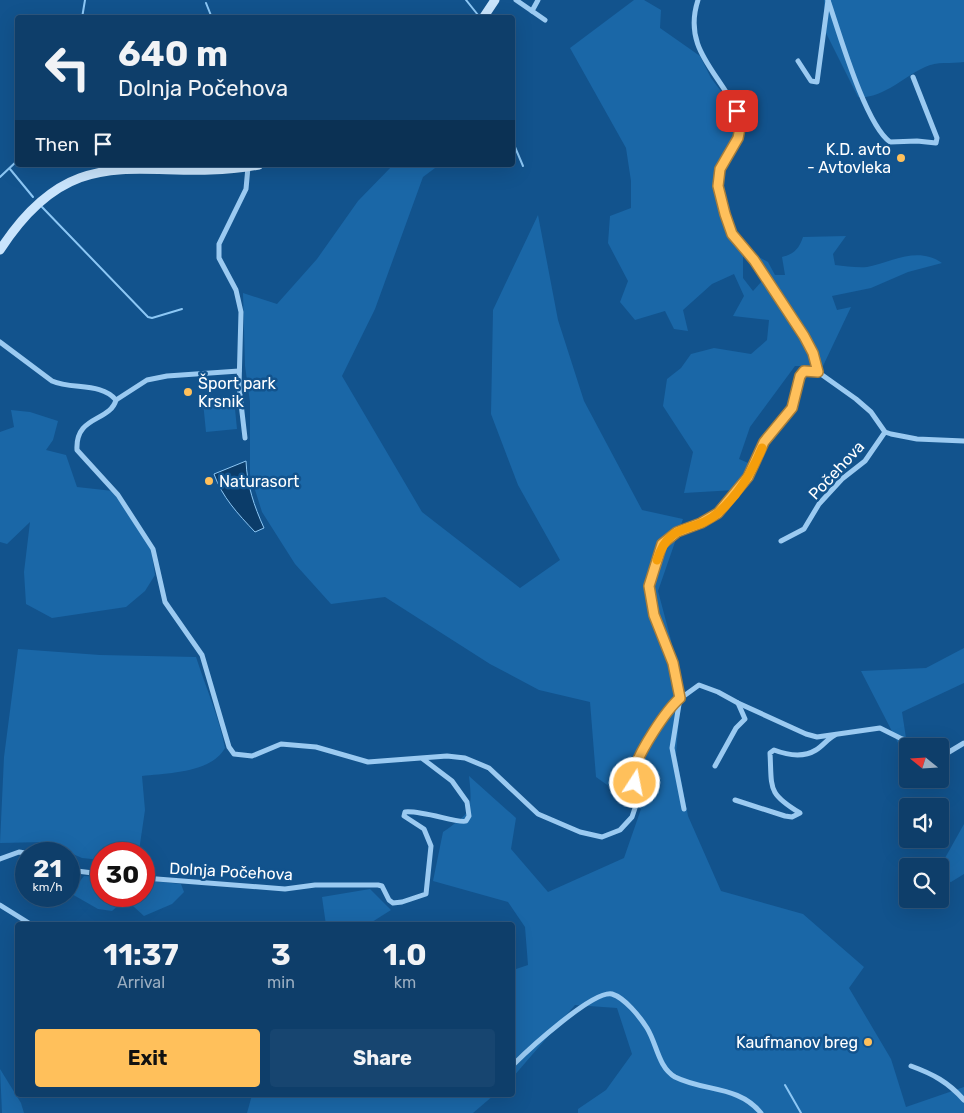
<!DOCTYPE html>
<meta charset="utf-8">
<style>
body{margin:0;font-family:Rubik,sans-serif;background:#174570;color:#f1f3f6;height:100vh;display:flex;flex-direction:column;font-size:19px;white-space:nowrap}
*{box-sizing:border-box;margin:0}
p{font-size:16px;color:#9baec1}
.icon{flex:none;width:28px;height:28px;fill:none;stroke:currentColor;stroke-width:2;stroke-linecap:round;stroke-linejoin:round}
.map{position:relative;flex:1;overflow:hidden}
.sheet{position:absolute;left:15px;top:922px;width:500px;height:175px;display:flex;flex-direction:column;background:#0e3e6a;border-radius:5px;box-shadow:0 5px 20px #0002,0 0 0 1px #2e577e}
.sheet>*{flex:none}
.banner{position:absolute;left:15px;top:15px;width:500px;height:152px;border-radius:5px;box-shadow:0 5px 20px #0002,0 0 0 1px #2e577e;background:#0e3e6a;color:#f1f3f6;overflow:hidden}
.needle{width:32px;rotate:288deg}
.controls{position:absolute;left:899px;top:738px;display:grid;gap:10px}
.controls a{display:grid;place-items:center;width:50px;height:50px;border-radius:5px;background:#0e3e6a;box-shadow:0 5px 20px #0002,0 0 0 1px #2e577e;font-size:25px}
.speed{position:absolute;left:15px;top:842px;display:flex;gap:10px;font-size:25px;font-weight:700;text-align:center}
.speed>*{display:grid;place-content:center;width:65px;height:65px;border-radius:50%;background:#0e3e6a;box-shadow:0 5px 20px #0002,0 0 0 1px #2e577e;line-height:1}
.speed small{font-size:12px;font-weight:400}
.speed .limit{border:8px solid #d22;background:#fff;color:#111}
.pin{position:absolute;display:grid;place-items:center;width:42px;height:42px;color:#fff;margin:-21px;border-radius:10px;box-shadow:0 2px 8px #0006}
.me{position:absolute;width:55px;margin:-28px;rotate:11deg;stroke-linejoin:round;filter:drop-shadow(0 0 4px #0008)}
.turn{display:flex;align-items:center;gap:18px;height:105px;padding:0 20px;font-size:22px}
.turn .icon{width:65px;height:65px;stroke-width:2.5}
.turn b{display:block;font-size:35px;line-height:42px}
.then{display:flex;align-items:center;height:48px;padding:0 20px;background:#0003;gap:10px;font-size:19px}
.eta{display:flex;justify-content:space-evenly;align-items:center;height:85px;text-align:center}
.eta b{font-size:30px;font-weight:700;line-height:35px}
.primary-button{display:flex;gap:10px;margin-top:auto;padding:10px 20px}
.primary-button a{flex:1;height:58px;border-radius:5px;background:#ffc05b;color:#111;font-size:20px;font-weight:700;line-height:58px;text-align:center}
.primary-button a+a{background:#174570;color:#f1f3f6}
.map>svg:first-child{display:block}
</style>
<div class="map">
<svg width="964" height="1113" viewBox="0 0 964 1113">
<rect width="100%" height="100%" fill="#12538d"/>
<!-- green -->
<g fill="#1a67a7">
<path d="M634,0H644L661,10L660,28L700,56L711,78L736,111L738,128L719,169L724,214L731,234L743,251V278L753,291L762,281L757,256L768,262L775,275H785L782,257C794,254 799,249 803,237L846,236L833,254L835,265C845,266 857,268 867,267C893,262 917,246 942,263L908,272L871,288L832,296L837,310L851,307L823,366H795L750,427L739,459L753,465L735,490L684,493L693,452L663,406L667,379L681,368L691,354L714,348L751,354L767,340L769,320L733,316L744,296L734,274L712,284L683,310L688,331L674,329L665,311L635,320L620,302L628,281L608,243L610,216L631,208V181L626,148L570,48Z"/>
<path d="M824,0H964V62C951,64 937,61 925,67C903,77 883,99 858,97L825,31Z"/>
<path d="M393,165H439L423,177L375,309L342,376L422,512L520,588L560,560L518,485L491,414L493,310L538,215L558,320L584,401L642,510L683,519L658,591L671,640L680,708L676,754L688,816L721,891L803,914L864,967L849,988L891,1059L906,1107L964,1087V1113H578V1109L606,1090L632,1054L617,1008L575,1005L513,1077V970L528,965L525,927L508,902L433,881L443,832C471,812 473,812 469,776L516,818L511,849L548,892L624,858L641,809L596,777L590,702L539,690L490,664L385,597L331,604L295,564L262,512L250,474V402L245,366L243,293L277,304L317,259L358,201Z"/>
<polygon points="234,399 237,429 206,432 203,402"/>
<polygon points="11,410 30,412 58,421 53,440 46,450 66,455 77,487 113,491 151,549 155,575 145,591 126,607 52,618 26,604 24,572 30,522 7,544 0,542 0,432 14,427"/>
<polygon points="964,648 964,683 902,712 906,738 898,743 861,671 926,668"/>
<path d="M18,649L100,655L196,657C206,688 219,717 225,748C211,773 168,773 142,776L145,810L139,851L134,854H101V860L82,858L45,842L0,843L4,757Z"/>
<polygon points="964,824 964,874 951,882 940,880 940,867"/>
<polygon points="84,876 101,877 101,896 144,896 144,880 181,884 184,892 172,904 144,916 133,906 122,902 112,911 98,909 70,893"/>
<polygon points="370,889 391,910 372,922 372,925 326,925 322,897"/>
<polygon points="0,1069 21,1103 24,1113 2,1113"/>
<polygon points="252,1095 494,1095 473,1113 247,1113"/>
</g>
<!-- water -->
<path fill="#0b3c69" stroke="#8cc7f5" d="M246,461C247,485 254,506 264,528L255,532C238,514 222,497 214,474Z"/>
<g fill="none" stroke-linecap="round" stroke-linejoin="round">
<!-- stream -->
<g stroke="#8cc7f5" stroke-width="2">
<polyline points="466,0 478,15"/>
<polyline points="206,3 212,18"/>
<polyline points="82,18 85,0"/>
<polyline points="512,140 523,166"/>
<polyline points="10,169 33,197"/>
<polyline points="0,177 18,160"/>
<polyline points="42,207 148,317 152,318 182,309"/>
<polyline points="785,1085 801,1113"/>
</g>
<!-- minor -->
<g stroke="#9bcaf1" stroke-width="5">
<polyline points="516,0 545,20"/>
<path d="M698,0C682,49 719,72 736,110C748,134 727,148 721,169C716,183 721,200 725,213C731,234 742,245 755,261C763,271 770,284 777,296C793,319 814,343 818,372"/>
<path d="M828,0C839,32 865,124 890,142L917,141L936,143L937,138L913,77"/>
<polyline points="532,11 538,0"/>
<polyline points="798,61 811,81 817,82 828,0"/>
<path d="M0,342L52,381C72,390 101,382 116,400"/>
<path d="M239,371L167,376L147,380L116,400C110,422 75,415 77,450L118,495L153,549L165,602L202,655L229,747L234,754L252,756L281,744L316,747L368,762L447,756L465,758L489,768L538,814L580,832L602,837L620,830L632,817L637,802L634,772L640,758L670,706L699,685L718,692L738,703L806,734L817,737L880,728L902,739L929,746"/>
<polyline points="245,438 239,386 241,312 236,290 219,258 219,244 246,189 248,167"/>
<polyline points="781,541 804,529 819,504 842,479 865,461 885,432"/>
<polyline points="940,750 949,752 964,743"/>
<polyline points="715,766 736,728 745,719 738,703"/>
<path d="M735,800L785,816L792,817L800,813C767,793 772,789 770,753L774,750C787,755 803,758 816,750C823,746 827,739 835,735"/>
<polyline points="684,809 672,748 680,698 673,663 654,615 649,586 663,544 677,531 701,523 718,513 748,477 764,442 792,408 800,377 804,371 818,372 856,399 871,412 885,432 891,434 917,439 964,441"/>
<polyline points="0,859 19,852 32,854"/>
<polyline points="69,870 101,874"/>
<path d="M144,878L285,889L315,885H378L382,886L389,900L393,903L402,902L426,894L431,846L424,829L404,816L405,812C422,810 459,824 466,821L469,816L467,802L452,781L423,759"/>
<polyline points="0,905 32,925"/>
<path d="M514,1064C528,1050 593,990 612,994C625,998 640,1017 647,1028C657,1044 658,1067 675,1077C705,1092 738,1085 761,1113"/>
<path d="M911,1066C933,1074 948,1082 964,1100"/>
</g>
<!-- secondary -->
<g stroke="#c9e4fc" stroke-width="9">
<polyline points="483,18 495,0"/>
<path d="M0,250C78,129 148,186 259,165"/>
</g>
</g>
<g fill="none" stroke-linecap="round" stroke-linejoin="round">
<defs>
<path id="route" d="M635,783C635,780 634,775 634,771C638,753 666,710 680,698L673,663L654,615L649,586L662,544L677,532L701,523L718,513L748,477L764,442L792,408L800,376L804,371L818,372L813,353L804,336L754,260L732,234L725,214L718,186L720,169L738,138L740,128L737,111"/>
</defs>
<!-- route casing -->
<use href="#route" stroke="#a67d3b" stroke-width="12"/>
<!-- route -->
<use href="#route" stroke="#ffc05b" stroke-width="9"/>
<!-- slow -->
<path stroke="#f59e0b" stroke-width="9" d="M657,560C670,519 694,535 719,512C738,495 752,472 762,448"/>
</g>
<!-- markers -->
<g fill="#ffc05b" stroke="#12538d" stroke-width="2">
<circle cx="901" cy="158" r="5"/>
<circle cx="188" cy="392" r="5"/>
<circle cx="209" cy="481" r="5"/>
<circle cx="868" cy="1042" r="5"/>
</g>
<g text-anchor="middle" stroke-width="5" stroke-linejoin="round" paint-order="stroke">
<!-- poi labels -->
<g font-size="16" fill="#fff" stroke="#12538d" text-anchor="end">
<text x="891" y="155">K.D. avto<tspan x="891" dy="18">- Avtovleka</tspan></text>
<text x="198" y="389" text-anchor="start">Šport park<tspan x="198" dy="18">Krsnik</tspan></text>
<text x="219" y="487" text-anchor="start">Naturasort</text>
<text x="858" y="1048">Kaufmanov breg</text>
</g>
<!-- street labels -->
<g font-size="16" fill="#fff" stroke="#12538d">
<text transform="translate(836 470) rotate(-47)" y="6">Počehova</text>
<text transform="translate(231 871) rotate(3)" y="6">Dolnja Počehova</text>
</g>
</g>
</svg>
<div class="controls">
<a><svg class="needle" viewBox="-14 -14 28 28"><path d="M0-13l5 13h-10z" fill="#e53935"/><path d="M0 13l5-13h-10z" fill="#9baec1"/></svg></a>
<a><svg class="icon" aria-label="sound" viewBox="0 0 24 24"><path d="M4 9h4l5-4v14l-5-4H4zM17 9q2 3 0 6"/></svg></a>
<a><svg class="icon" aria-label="search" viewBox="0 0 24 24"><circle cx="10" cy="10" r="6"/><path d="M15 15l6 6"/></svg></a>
</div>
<div class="speed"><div>21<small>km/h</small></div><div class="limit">30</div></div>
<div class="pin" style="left:737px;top:111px;background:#d93025"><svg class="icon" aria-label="arrive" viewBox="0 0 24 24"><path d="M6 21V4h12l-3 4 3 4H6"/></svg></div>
<svg class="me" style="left:635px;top:783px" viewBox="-20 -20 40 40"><circle r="17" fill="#ffc05b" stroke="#fff" stroke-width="3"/><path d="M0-11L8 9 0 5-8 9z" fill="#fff"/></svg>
<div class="banner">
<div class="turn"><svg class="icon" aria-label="left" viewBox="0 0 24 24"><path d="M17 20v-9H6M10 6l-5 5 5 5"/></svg><div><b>640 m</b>Dolnja Počehova</div></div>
<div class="then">Then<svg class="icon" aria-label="arrive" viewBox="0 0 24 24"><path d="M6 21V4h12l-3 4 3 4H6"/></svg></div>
</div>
<section class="sheet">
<div class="eta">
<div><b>11:37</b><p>Arrival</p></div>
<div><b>3</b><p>min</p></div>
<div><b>1.0</b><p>km</p></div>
</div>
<div class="primary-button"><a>Exit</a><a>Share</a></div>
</section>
</div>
